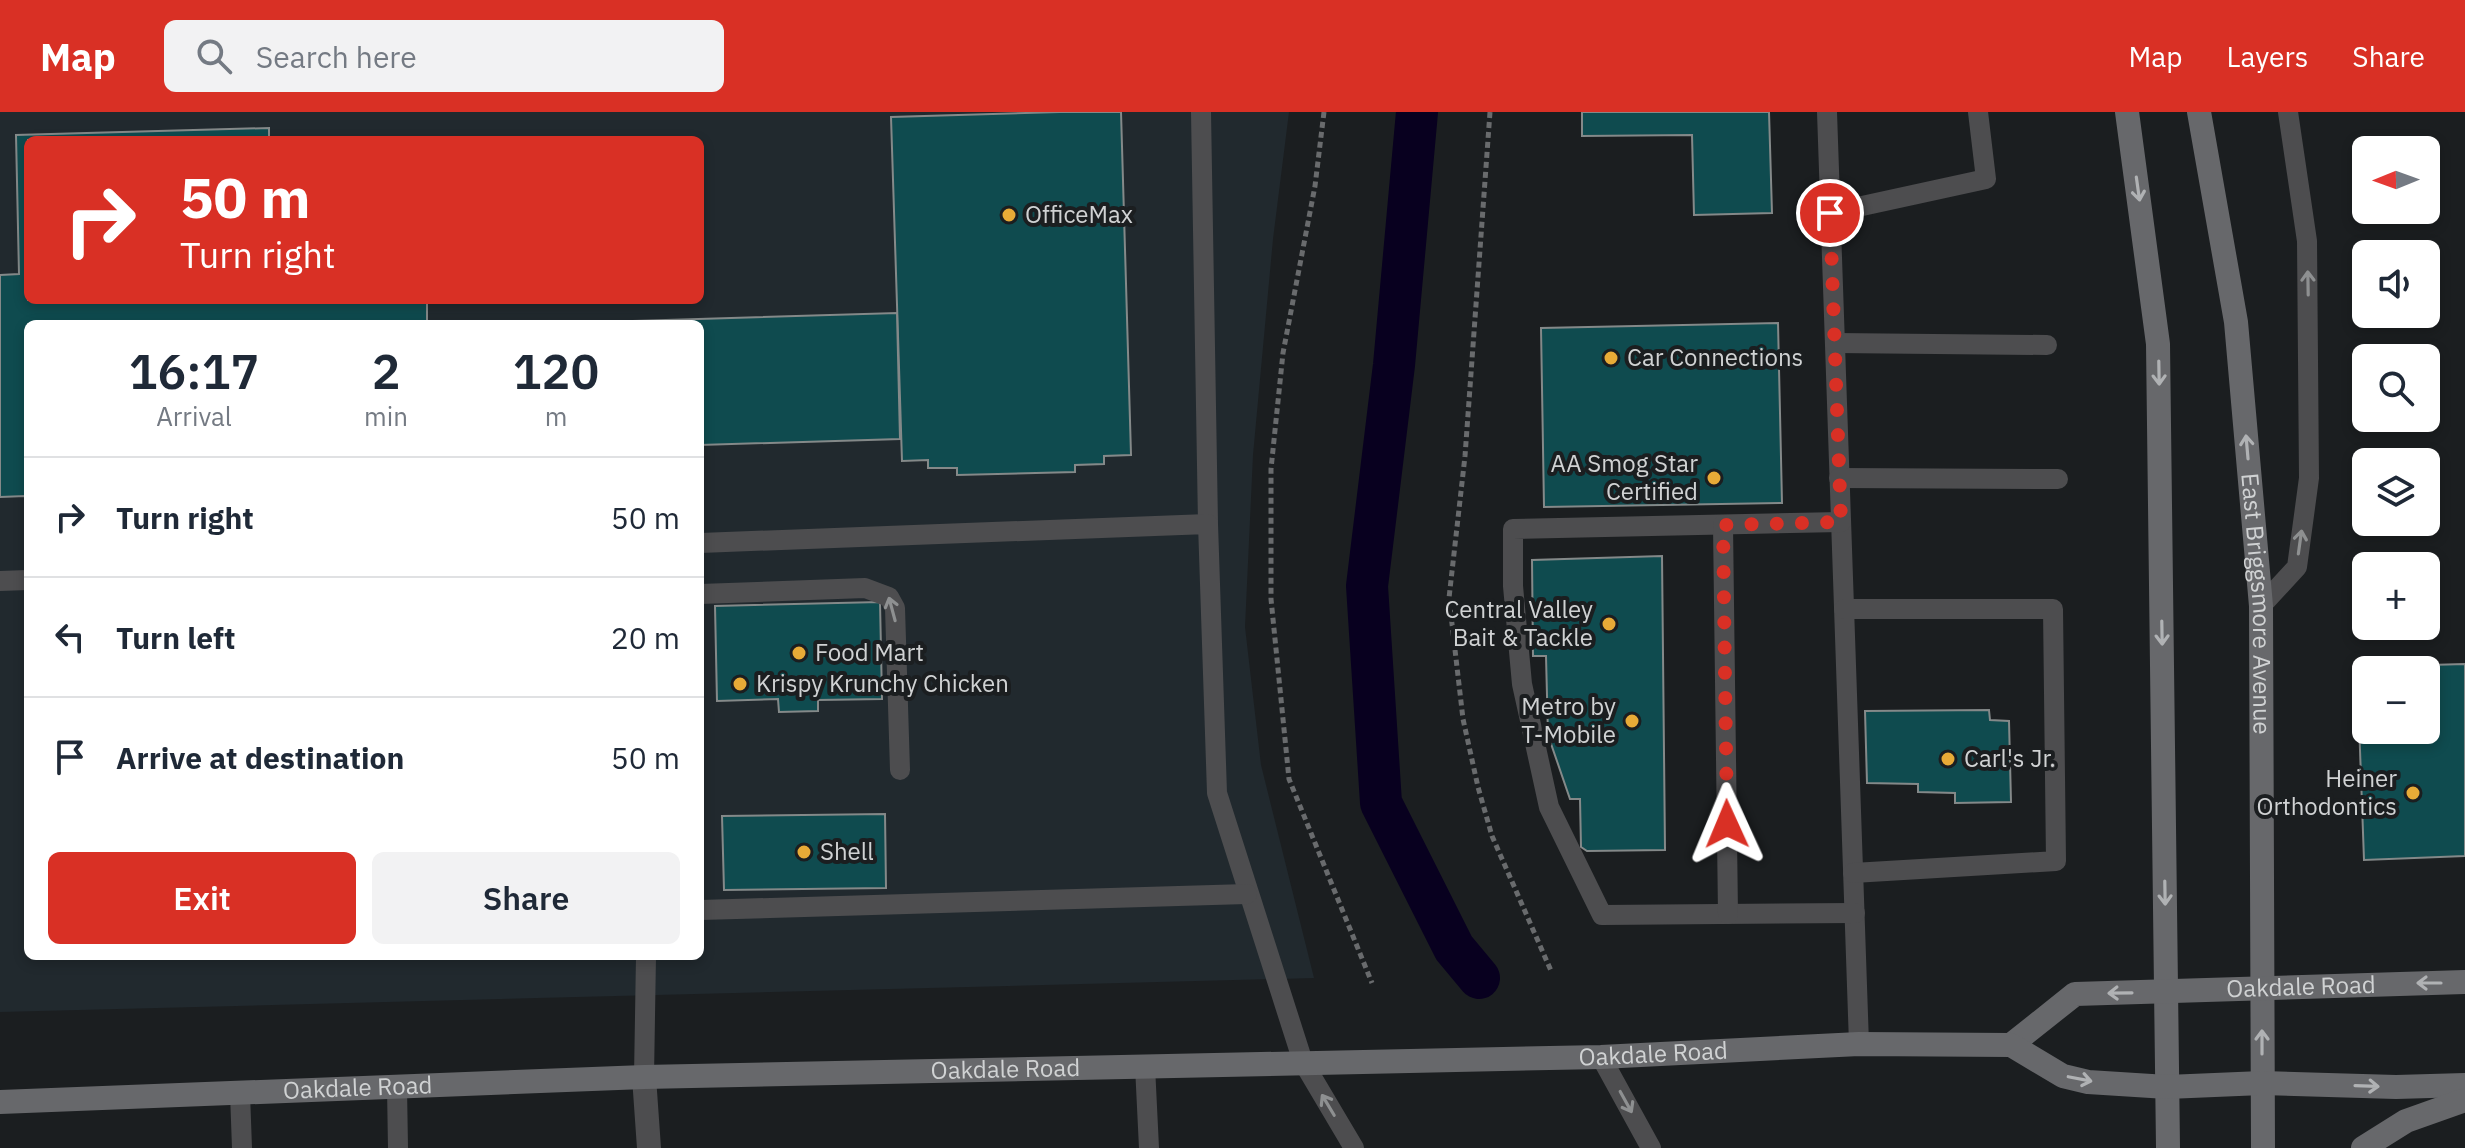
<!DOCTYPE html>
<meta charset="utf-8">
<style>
body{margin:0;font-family:"IBM Plex Sans",sans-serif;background:#f2f2f3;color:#1f2937;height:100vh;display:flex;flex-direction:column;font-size:30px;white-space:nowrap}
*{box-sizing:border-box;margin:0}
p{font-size:26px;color:#747a83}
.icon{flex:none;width:44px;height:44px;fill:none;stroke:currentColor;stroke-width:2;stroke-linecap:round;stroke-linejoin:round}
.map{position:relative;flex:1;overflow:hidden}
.drawer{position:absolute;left:24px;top:208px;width:680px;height:640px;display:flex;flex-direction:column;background:#fff;border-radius:12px;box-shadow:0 4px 12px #0003}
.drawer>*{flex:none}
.guide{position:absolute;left:24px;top:24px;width:680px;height:168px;border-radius:12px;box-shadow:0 4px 12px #0003;background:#d93025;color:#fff;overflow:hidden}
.needle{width:52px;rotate:269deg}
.fabs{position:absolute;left:2352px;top:24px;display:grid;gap:16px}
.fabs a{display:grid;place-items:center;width:88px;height:88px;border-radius:12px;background:#fff;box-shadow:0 4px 12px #0003;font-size:40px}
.pin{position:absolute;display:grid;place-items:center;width:68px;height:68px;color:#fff;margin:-34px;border:4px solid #fff;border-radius:50%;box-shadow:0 2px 8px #0007}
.me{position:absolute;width:88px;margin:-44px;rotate:359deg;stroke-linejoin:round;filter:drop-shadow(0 0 6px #0008)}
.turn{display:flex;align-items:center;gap:28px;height:168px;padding:0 24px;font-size:36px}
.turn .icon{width:104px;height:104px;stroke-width:2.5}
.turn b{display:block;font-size:56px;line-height:68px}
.eta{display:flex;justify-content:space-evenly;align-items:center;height:136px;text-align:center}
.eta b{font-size:48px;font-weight:600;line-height:56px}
.cta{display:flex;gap:16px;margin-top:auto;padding:16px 24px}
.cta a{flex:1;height:92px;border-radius:12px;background:#d93025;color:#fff;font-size:32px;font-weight:600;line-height:92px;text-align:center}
.cta a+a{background:#f2f2f3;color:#1f2937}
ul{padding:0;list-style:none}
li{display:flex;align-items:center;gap:24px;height:120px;padding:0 24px;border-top:2px solid #e0e1e3}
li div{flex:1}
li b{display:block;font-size:30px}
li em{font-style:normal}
header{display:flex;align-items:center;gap:48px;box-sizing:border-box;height:112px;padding:0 40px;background:#d93025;color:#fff}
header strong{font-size:38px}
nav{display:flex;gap:44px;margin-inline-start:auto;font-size:28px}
.search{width:560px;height:72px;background:#f2f2f3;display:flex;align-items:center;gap:20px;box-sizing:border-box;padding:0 28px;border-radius:12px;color:#747a83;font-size:30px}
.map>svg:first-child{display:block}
</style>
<header>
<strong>Map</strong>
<div class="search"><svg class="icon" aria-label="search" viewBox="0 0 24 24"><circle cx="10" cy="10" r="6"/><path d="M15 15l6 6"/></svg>Search here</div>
<nav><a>Map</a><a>Layers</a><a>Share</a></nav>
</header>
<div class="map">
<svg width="2465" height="1036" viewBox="0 0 2465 1036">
<rect width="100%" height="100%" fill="#1b1e20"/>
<!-- built -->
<path fill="#21292e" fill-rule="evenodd" d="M0,0H1289L1273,127L1253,343L1245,515L1261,653L1314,866L0,900ZM28,28H700V188H28ZM28,212H700V844H28Z"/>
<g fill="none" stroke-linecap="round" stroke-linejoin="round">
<!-- canal -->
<polyline stroke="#08001f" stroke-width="42" points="1417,0 1394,253 1367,474 1381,691 1454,836 1479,866"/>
</g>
<!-- building -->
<g fill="#0f4b4f" stroke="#848989" stroke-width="2" fill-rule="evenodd">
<polygon points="1060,0 1121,0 1131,343 1104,344 1104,352 1075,353 1075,360 957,363 957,356 928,356 928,348 902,349 891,5"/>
<polygon points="1582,0 1769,0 1772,101 1694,103 1692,23 1582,24"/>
<polygon points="269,16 269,28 28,28 28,188 427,188 427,212 28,212 28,394 25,384 0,385 0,163 19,162 16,23"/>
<polygon points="897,201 900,327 700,333 700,212 534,212"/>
<polygon points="1778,211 1782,391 1544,395 1541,216"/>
<polygon points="1662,444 1665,738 1587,739 1581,735 1580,687 1570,687 1548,623 1546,544 1533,544 1532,448"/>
<polygon points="880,490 882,587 818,588 818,599 779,600 778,587 717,589 715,494"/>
<path d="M2465,552V744L2364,748L2357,555ZM2366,558H2426V618H2366Z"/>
<polygon points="1989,598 1990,608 2009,609 2011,690 1955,691 1955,681 1918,680 1918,672 1867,671 1865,599"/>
<polygon points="885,702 886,776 724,778 722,704"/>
</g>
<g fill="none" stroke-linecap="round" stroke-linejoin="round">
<!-- path -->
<g stroke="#696b6d" stroke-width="5" stroke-dasharray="6 4" stroke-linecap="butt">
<polyline points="1324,0 1315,74 1283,241 1271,357 1271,487 1289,667 1372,871"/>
<polyline points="1490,0 1465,344 1449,486 1463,607 1478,675 1492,724 1552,861"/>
</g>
<!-- lane -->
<g stroke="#4d4d4f" stroke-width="20">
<polyline points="1201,0 1208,412"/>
<polyline points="1827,0 1859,932"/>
<polyline points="1830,101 1986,67 1978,0"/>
<polyline points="1835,231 2047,233"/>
<polyline points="1839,366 2058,367"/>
<polyline points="1841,410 1513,417 1513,474 1522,572 1549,695 1602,803 1855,801"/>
<polyline points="1723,413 1728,802"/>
<polyline points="700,431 1208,412 1217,681 1303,950 1354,1036"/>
<polyline points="0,469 28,468"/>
<polyline points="700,482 865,476 889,485 895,496 900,658"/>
<polyline points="2261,494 2297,455 2309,366 2307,129 2288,0"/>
<polyline points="1844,497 2053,497 2056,749 1853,761"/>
<polyline points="700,798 1247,782"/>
<polyline points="1601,945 1651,1036"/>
<polyline points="1145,954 1149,1036"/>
<polyline points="644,965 646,844"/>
<polyline points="397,975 398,1036"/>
<polyline points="240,981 242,1036"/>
</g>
<!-- street -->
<polyline stroke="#4d4d4f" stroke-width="24" points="644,965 649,1036"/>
<!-- secondary -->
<g stroke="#67686b" stroke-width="24">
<polyline points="2127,0 2158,232 2168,1036"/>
<path id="s1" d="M2199,0L2236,210L2261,494L2263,1036"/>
<path id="s2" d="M2011,933L2075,882L2465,870"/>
<path id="s3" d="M0,990L644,965L1601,945L1859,932L2011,933L2063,964L2088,970L2167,975L2262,971L2396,975L2465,973"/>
<polyline points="2363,1036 2406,1009 2465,988"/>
</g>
</g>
<!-- one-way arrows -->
<defs><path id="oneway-shaft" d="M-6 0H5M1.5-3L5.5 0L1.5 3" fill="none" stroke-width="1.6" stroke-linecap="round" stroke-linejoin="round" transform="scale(2)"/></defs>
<g stroke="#b0b2b4">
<use href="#oneway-shaft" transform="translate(2138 77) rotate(82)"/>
<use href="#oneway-shaft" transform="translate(2159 261) rotate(89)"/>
<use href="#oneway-shaft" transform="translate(2247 335) rotate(-95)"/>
<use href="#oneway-shaft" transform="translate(2162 521) rotate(89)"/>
<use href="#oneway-shaft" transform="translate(2165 781) rotate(89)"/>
<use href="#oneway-shaft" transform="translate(2429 871) rotate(180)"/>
<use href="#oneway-shaft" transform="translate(2120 881) rotate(179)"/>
<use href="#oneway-shaft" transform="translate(2262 930) rotate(-90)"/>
<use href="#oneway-shaft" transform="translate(2080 967) rotate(11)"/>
<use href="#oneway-shaft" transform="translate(2367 974) rotate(2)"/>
</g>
<g stroke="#8e9091">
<use href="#oneway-shaft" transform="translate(2308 171) rotate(-91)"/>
<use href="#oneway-shaft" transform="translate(2300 430) rotate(-82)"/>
<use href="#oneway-shaft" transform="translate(892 497) rotate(-105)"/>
<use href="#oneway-shaft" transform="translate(1626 990) rotate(61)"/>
<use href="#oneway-shaft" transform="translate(1328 993) rotate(-121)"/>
</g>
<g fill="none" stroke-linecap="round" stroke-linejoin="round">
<!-- route -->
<polyline stroke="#d93025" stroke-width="14" stroke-dasharray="0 25.2" points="1727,712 1723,413 1841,410 1830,101"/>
</g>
<!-- markers -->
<g fill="#e8ab37" stroke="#1b1e20" stroke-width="3">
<circle cx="1009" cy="103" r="8"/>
<circle cx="1611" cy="246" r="8"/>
<circle cx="1714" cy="366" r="8"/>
<circle cx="1609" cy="512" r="8"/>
<circle cx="799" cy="541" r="8"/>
<circle cx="740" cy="572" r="8"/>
<circle cx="1632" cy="609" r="8"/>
<circle cx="1948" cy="647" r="8"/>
<circle cx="2413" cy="681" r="8"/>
<circle cx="804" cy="740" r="8"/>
</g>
<g text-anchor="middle" stroke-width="8" stroke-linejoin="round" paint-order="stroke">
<!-- poi labels -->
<g font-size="24" fill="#d0d2d3" stroke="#1b1e20" text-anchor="start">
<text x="1025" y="111">OfficeMax</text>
<text x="1627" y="254">Car Connections</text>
<text x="1698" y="360" text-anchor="end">AA Smog Star<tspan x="1698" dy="28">Certified</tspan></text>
<text x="1593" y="506" text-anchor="end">Central Valley<tspan x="1593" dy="28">Bait &amp; Tackle</tspan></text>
<text x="815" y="549">Food Mart</text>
<text x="756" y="580">Krispy Krunchy Chicken</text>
<text x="1616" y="603" text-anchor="end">Metro by<tspan x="1616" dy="28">T-Mobile</tspan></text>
<text x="1964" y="655">Carl's Jr.</text>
<text x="2397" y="675" text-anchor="end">Heiner<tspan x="2397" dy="28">Orthodontics</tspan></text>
<text x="820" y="748">Shell</text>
</g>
<!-- street labels -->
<g font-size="24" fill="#d0d2d3" stroke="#1b1e20">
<text dy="8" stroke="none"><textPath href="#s1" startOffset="496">East Briggsmore Avenue</textPath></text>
<text dy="8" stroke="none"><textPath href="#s2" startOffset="308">Oakdale Road</textPath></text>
<text dy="8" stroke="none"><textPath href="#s3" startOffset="1654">Oakdale Road</textPath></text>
<text dy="8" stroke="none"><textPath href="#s3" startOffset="1006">Oakdale Road</textPath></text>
<text dy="8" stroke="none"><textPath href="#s3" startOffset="358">Oakdale Road</textPath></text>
</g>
</g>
</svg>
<div class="fabs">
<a><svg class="needle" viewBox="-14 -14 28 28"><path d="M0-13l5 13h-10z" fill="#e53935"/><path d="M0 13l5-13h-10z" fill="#747a83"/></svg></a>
<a><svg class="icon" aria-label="sound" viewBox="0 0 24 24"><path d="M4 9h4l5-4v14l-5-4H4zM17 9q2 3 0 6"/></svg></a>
<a><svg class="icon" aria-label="search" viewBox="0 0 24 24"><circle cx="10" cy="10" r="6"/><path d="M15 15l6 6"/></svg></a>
<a><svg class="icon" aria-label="layers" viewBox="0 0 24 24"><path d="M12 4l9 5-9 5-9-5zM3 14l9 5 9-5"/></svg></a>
<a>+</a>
<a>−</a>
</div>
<div class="pin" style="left:1830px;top:101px;background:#d93025"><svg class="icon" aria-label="arrive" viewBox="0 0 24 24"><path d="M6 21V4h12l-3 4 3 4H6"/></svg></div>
<svg class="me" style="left:1727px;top:712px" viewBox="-20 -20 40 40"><path d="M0-17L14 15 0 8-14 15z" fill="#d93025" stroke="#fff" stroke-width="4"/></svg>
<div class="guide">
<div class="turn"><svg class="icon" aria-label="right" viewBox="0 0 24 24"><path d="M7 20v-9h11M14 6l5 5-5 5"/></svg><div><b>50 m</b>Turn right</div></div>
</div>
<section class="drawer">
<div class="eta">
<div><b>16:17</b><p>Arrival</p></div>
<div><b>2</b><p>min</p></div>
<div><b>120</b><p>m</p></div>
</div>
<ul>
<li><svg class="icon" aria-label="right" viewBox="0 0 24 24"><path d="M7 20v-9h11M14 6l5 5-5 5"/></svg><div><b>Turn right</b></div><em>50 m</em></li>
<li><svg class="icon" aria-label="left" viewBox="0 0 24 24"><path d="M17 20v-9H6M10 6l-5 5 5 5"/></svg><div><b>Turn left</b></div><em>20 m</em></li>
<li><svg class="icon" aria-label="arrive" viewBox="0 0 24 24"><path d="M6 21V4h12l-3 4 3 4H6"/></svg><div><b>Arrive at destination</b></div><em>50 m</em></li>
</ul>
<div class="cta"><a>Exit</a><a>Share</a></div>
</section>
</div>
